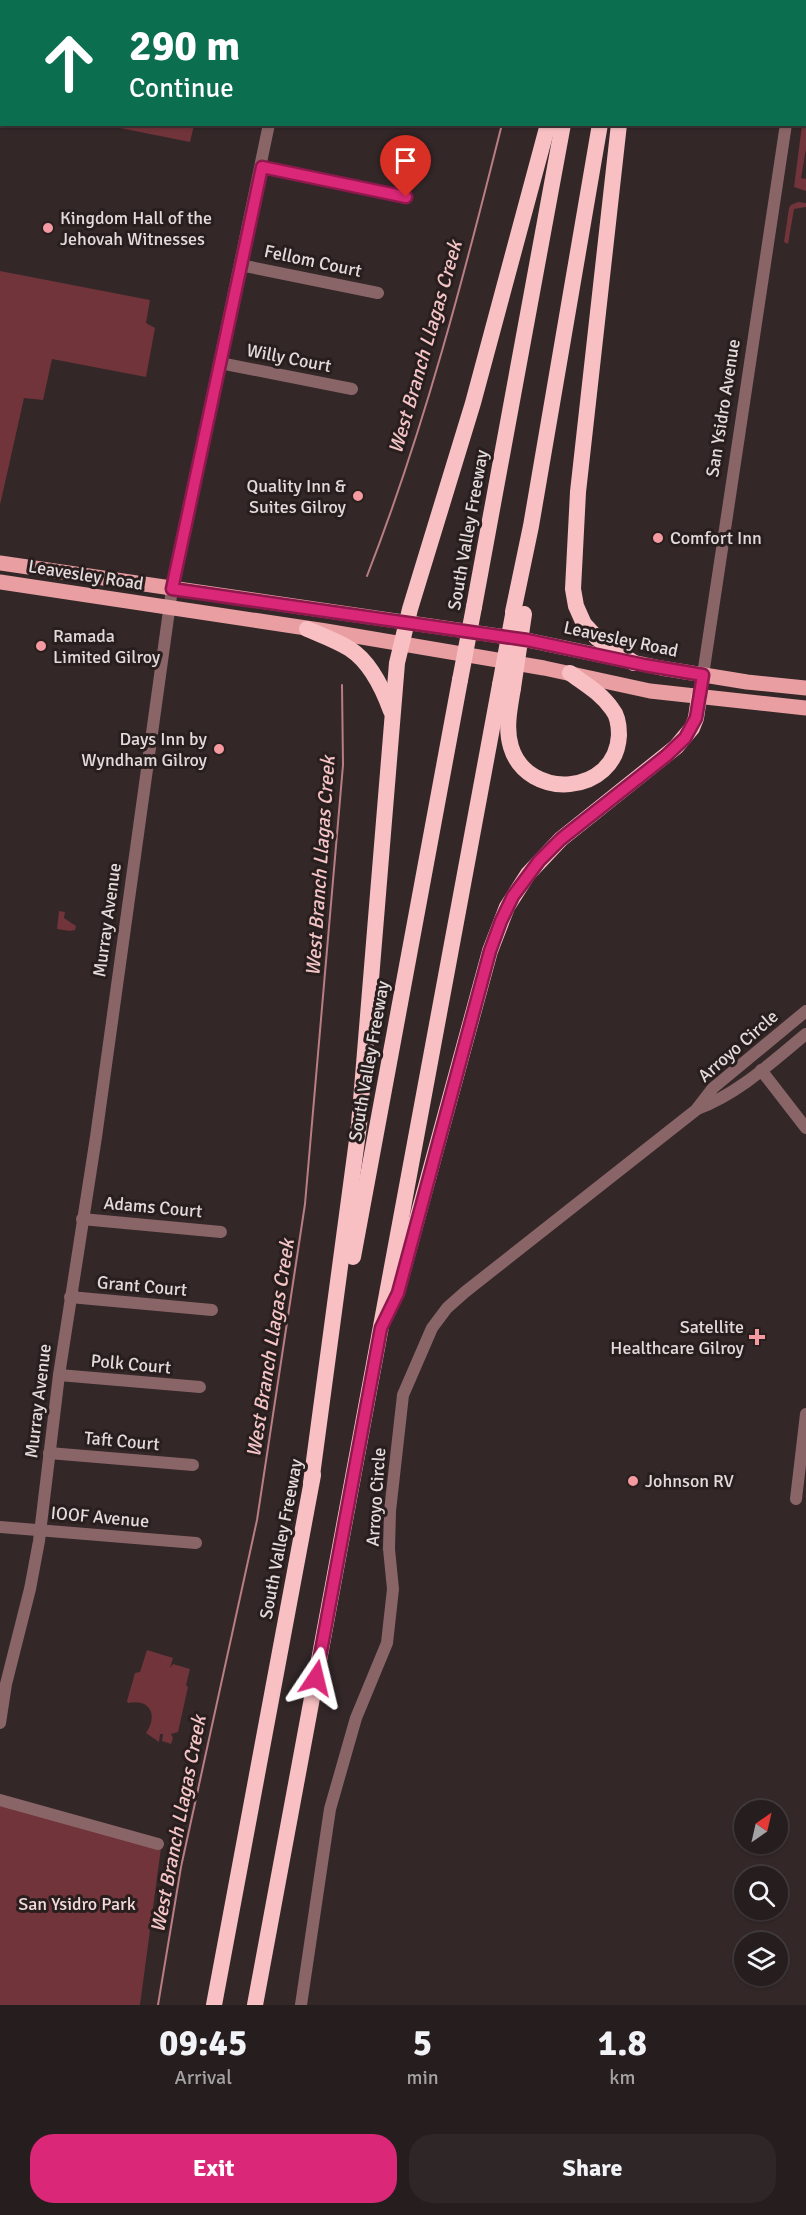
<!DOCTYPE html>
<style>
body{margin:0;font-family:Signika,sans-serif;background:#2e2627;color:#f1f3f6;height:100vh;display:flex;flex-direction:column;font-size:22px;white-space:nowrap}
*{box-sizing:border-box;margin:0}
p{font-size:20px;color:#a4a2a4}
.icon{flex:none;width:33px;height:33px;fill:none;stroke:currentColor;stroke-width:2;stroke-linecap:round;stroke-linejoin:round}
.map{position:relative;height:2005px;overflow:hidden}
.sheet{display:flex;flex-direction:column;background:#261d1e;flex:1}
.sheet>*{flex:none}
.banner{position:absolute;left:0px;top:0px;width:807px;height:126px;box-shadow:0 2px 4px #0004,0 0 0 2px #423b3c;background:#0b6e4f;color:#fff;overflow:hidden}
.needle{width:39px;rotate:34deg}
.tools{position:absolute;left:734px;top:1800px;display:grid;gap:12px}
.tools a{display:grid;place-items:center;width:54px;height:54px;border-radius:50%;background:#261d1e;box-shadow:0 2px 4px #0004,0 0 0 2px #423b3c;font-size:30px}
.pin{position:absolute;display:grid;place-items:center;width:51px;height:51px;color:#fff;margin:-62px -26px;border-radius:50% 50% 50% 0;rotate:-45deg;box-shadow:0 0 6px #0007}
.pin .icon{rotate:45deg}
.me{position:absolute;width:66px;margin:-33px;rotate:10deg;stroke-linejoin:round;filter:drop-shadow(0 0 4px #0008)}
.turn{display:flex;align-items:center;gap:21px;height:126px;padding:0 30px;font-size:27px}
.turn .icon{width:78px;height:78px;stroke-width:2.5}
.turn b{display:block;font-size:42px;line-height:51px}
.eta{display:flex;justify-content:space-evenly;align-items:center;height:102px;text-align:center}
.eta b{font-size:36px;font-weight:800;line-height:42px}
.cta{display:flex;gap:12px;margin-top:auto;padding:12px 30px}
.cta a{flex:1;height:69px;border-radius:24px;background:#db2777;color:#fff;font-size:24px;font-weight:800;line-height:69px;text-align:center}
.cta a+a{background:#2e2627;color:#f1f3f6}
.map>svg:first-child{display:block}
</style>
<div class="map">
<svg width="806" height="2005" viewBox="0 0 806 2005">
<rect width="100%" height="100%" fill="#332728"/>
<!-- green -->
<g fill="#70343a">
<polygon points="0,0 223,0 2,2 1,103"/>
<polygon points="806,97 806,149 801,178 806,179 806,191 794,187 802,125 806,124"/>
<polygon points="105,125 194,125 190,142"/>
<polygon points="798,202 806,203 806,207 794,209 788,244 784,242 789,208 791,205"/>
<polygon points="0,271 150,300 146,323 155,328 146,377 52,359 43,400 24,398 0,505"/>
<polygon points="59,911 65,912 64,918 76,926 75,930 70,931 57,929"/>
<path d="M147,1650L173,1658L170,1668L173,1664L190,1669L186,1685L188,1687L178,1732L171,1734L173,1738L171,1744L162,1741L163,1734H160L159,1742L146,1733C158,1716 151,1698 128,1703L127,1701L135,1673L140,1672Z"/>
<polygon points="0,1802 161,1848 140,2005 0,2005"/>
</g>
<g fill="none" stroke-linecap="round" stroke-linejoin="round">
<!-- stream -->
<g stroke="#b97e83" stroke-width="2">
<polyline points="533,2 534,0"/>
<path d="M367,576C424,430 464,276 502,124"/>
<polyline points="158,2005 181,1867 257,1520 305,1204 343,765 342,685"/>
</g>
<!-- minor -->
<g stroke="#8a6567" stroke-width="12">
<polyline points="396,0 404,2"/>
<polyline points="295,2 295,0"/>
<polyline points="805,2 805,0"/>
<polyline points="262,167 406,197"/>
<polyline points="240,265 378,293"/>
<polyline points="220,363 352,389"/>
<polyline points="703,675 786,124"/>
<polyline points="761,1070 806,1128"/>
<path d="M697,1109C738,1094 772,1062 806,1034"/>
<polyline points="82,1219 221,1232"/>
<polyline points="70,1297 212,1310"/>
<polyline points="59,1375 200,1387"/>
<polyline points="49,1453 193,1465"/>
<polyline points="796,1499 806,1414"/>
<polyline points="0,1527 196,1543"/>
<polyline points="0,1723 6,1684 30,1589 39,1541 59,1375 96,1137 172,589 269,124"/>
<polyline points="0,1800 158,1844"/>
<polyline points="301,2005 330,1809 356,1718 387,1643 393,1589 389,1549 390,1511 403,1395 432,1328 447,1308 465,1292 696,1110 713,1088 806,1011"/>
</g>
<!-- major -->
<g stroke="#e99ea2" stroke-width="15">
<polyline points="0,563 527,640 661,668 747,682 806,688"/>
<polyline points="0,582 326,631 544,668 650,691 806,708"/>
</g>
<!-- highway -->
<g stroke="#f8c0c3" stroke-width="16">
<polyline points="586,2 586,0"/>
<polyline points="621,2 621,0"/>
<polyline points="634,2 635,0"/>
<polyline points="619,124 578,492 573,589 576,606 584,624 597,638 634,663"/>
<polyline points="474,607 563,124"/>
<polyline points="513,612 531,526 600,124"/>
<path d="M307,629C321,635 337,641 350,649C370,662 383,689 391,711"/>
<path d="M513,688C510,707 505,728 511,747C527,801 616,796 619,735C619,725 618,716 612,709C601,693 585,684 570,673"/>
<polyline points="353,1257 460,680"/>
<polyline points="398,1289 490,951 507,907 528,874 561,839 676,747 692,728 696,718 699,697"/>
<polyline points="311,1483 359,1125 397,663 410,609 473,403 548,124"/>
<polyline points="214,2005 313,1475"/>
<polyline points="255,2005 500,685"/>
</g>
<!-- highway-bridge -->
<g stroke="#f8c0c3" stroke-width="16">
<polyline points="460,680 474,607"/>
<polyline points="500,685 513,615"/>
<polyline points="513,688 524,614"/>
</g>
</g>
<g fill="none" stroke-linecap="round" stroke-linejoin="round">
<defs>
<polyline id="route" points="316,1678 381,1328 398,1293 490,951 501,921 513,896 539,861 561,839 666,756 685,738 696,718 703,675 644,665 527,640 172,589 262,167 406,197"/>
</defs>
<!-- route casing -->
<use href="#route" stroke="#8e194d" stroke-width="15"/>
<!-- route -->
<use href="#route" stroke="#db2777" stroke-width="10"/>
</g>
<!-- markers -->
<g fill="#f49aa0" stroke="#291e1e" stroke-width="2">
<circle cx="48" cy="228" r="6"/>
<circle cx="358" cy="496" r="6"/>
<circle cx="658" cy="538" r="6"/>
<circle cx="41" cy="646" r="6"/>
<circle cx="219" cy="749" r="6"/>
<path d="M754 1328h6v6h6v6h-6v6h-6v-6h-6v-6h6z"/>
<circle cx="633" cy="1481" r="6"/>
</g>
<g text-anchor="middle" stroke-width="6" stroke-linejoin="round" paint-order="stroke">
<!-- poi labels -->
<g font-size="18" fill="#e3dadb" stroke="#291e1e" text-anchor="start">
<text x="60" y="224">Kingdom Hall of the<tspan x="60" dy="21">Jehovah Witnesses</tspan></text>
<text x="346" y="492" text-anchor="end">Quality Inn &amp;<tspan x="346" dy="21">Suites Gilroy</tspan></text>
<text x="670" y="544">Comfort Inn</text>
<text x="53" y="642">Ramada<tspan x="53" dy="21">Limited Gilroy</tspan></text>
<text x="207" y="745" text-anchor="end">Days Inn by<tspan x="207" dy="21">Wyndham Gilroy</tspan></text>
<text x="744" y="1333" text-anchor="end">Satellite<tspan x="744" dy="21">Healthcare Gilroy</tspan></text>
<text x="645" y="1487">Johnson RV</text>
</g>
<!-- street labels -->
<g font-size="18" fill="#e3dadb" stroke="#291e1e">
<text transform="translate(313 261) rotate(12)" y="6">Fellom Court</text>
<text transform="translate(289 358) rotate(11)" y="6">Willy Court</text>
<text transform="translate(723 408) rotate(-81)" y="6">San Ysidro Avenue</text>
<text transform="translate(468 530) rotate(-80)" y="6">South Valley Freeway</text>
<text transform="translate(86 575) rotate(9)" y="6">Leavesley Road</text>
<text transform="translate(621 639) rotate(12)" y="6">Leavesley Road</text>
<text transform="translate(107 920) rotate(-82)" y="6">Murray Avenue</text>
<text transform="translate(738 1046) rotate(-41)" y="6">Arroyo Circle</text>
<text transform="translate(369 1061) rotate(-80)" y="6">South Valley Freeway</text>
<text transform="translate(153 1207) rotate(5)" y="6">Adams Court</text>
<text transform="translate(142 1286) rotate(5)" y="6">Grant Court</text>
<text transform="translate(131 1364) rotate(5)" y="6">Polk Court</text>
<text transform="translate(38 1401) rotate(-83)" y="6">Murray Avenue</text>
<text transform="translate(122 1441) rotate(5)" y="6">Taft Court</text>
<text transform="translate(376 1497) rotate(-86)" y="6">Arroyo Circle</text>
<text transform="translate(100 1517) rotate(5)" y="6">IOOF Avenue</text>
<text transform="translate(281 1539) rotate(-79)" y="6">South Valley Freeway</text>
</g>
<!-- park labels -->
<g font-size="18" fill="#f3dadb" stroke="#291e1e">
<text x="77" y="1910">San Ysidro Park</text>
</g>
<!-- water labels -->
<g font-size="20" font-style="italic" fill="#f4c4c6" stroke="#291e1e">
<text transform="translate(425 347) rotate(-74)" y="7">West Branch Llagas Creek</text>
<text transform="translate(320 866) rotate(-86)" y="7">West Branch Llagas Creek</text>
<text transform="translate(270 1348) rotate(-81)" y="7">West Branch Llagas Creek</text>
<text transform="translate(178 1824) rotate(-79)" y="7">West Branch Llagas Creek</text>
</g>
</g>
</svg>
<div class="tools">
<a><svg class="needle" viewBox="-14 -14 28 28"><path d="M0-13l5 13h-10z" fill="#e53935"/><path d="M0 13l5-13h-10z" fill="#a4a2a4"/></svg></a>
<a><svg class="icon" aria-label="search" viewBox="0 0 24 24"><circle cx="10" cy="10" r="6"/><path d="M15 15l6 6"/></svg></a>
<a><svg class="icon" aria-label="layers" viewBox="0 0 24 24"><path d="M12 4l9 5-9 5-9-5zM3 14l9 5 9-5"/></svg></a>
</div>
<div class="pin" style="left:406px;top:197px;background:#d93025"><svg class="icon" aria-label="arrive" viewBox="0 0 24 24"><path d="M6 21V4h12l-3 4 3 4H6"/></svg></div>
<svg class="me" style="left:316px;top:1678px" viewBox="-20 -20 40 40"><path d="M0-17L14 15 0 8-14 15z" fill="#db2777" stroke="#fff" stroke-width="4"/></svg>
<div class="banner">
<div class="turn"><svg class="icon" aria-label="ahead" viewBox="0 0 24 24"><path d="M12 20V5M6 11l6-6 6 6"/></svg><div><b>290 m</b>Continue</div></div>
</div>
</div>
<section class="sheet">
<div class="eta">
<div><b>09:45</b><p>Arrival</p></div>
<div><b>5</b><p>min</p></div>
<div><b>1.8</b><p>km</p></div>
</div>
<div class="cta"><a>Exit</a><a>Share</a></div>
</section>
